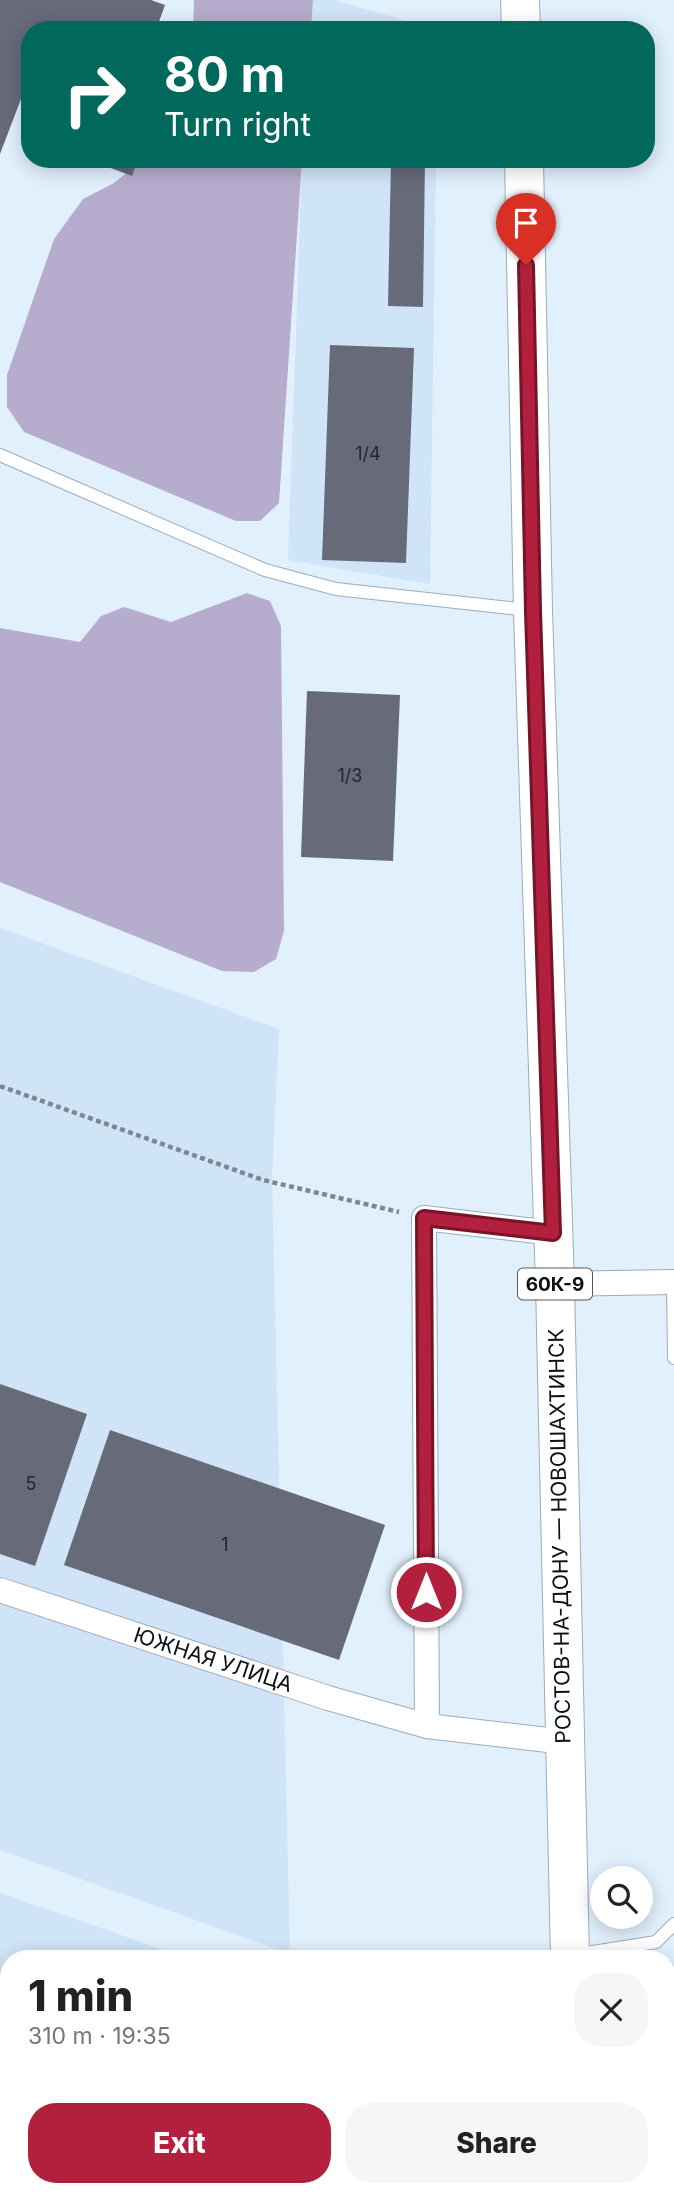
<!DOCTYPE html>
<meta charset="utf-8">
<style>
body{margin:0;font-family:Inter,sans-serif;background:#f6f6f6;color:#222;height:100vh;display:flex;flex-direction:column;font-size:26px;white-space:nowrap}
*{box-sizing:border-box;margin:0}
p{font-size:23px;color:#767676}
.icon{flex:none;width:38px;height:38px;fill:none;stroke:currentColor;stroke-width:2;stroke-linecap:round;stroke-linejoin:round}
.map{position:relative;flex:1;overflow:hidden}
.drawer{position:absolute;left:0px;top:1950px;width:676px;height:247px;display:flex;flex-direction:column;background:#fff;border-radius:28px 28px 0 0;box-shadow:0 4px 18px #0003}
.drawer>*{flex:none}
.hud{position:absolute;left:21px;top:21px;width:634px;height:147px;border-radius:28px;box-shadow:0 4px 18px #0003;background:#00695c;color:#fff;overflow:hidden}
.tools{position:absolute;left:590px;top:1866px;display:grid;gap:14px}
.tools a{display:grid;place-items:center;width:63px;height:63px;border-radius:50%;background:#fff;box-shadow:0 4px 18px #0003;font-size:35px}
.pin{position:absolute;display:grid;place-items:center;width:60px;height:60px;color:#fff;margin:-72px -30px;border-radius:50% 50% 50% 0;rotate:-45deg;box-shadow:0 0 7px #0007}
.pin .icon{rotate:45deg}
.me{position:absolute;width:77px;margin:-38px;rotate:0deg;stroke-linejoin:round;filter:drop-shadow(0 0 5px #0008)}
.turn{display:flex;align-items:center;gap:24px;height:147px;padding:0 28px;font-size:32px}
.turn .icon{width:91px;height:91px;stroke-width:2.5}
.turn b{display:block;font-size:49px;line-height:60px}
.round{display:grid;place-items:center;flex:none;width:74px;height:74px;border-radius:28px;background:#f6f6f6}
.head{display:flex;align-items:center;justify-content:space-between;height:119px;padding:0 28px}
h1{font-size:42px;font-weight:800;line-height:52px}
.cta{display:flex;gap:14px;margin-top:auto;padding:14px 28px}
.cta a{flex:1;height:80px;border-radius:28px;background:#b3203d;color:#fff;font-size:28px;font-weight:800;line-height:80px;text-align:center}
.cta a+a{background:#f6f6f6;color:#222}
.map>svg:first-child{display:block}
</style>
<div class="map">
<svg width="674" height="2196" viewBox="0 0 674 2196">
<rect width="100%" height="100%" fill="#e1f0fd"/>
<!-- built -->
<g fill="#d0e4f7">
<polygon points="307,0 334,0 438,30 306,30"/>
<polygon points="302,159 436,159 430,584 288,560"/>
<polygon points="0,928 279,1029 272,1178 290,1954 0,1850"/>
<polygon points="0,1893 187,1958 9,1958 9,2188 298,2188 298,2196 0,2196"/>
</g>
<!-- forest -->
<g fill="#b6accd">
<polygon points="194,0 313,0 311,30 193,30"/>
<polygon points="144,159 302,159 279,503 260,521 236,521 24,432 7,407 7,375 54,239 83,199 114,183"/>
<polygon points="247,593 270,601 281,626 284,931 276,959 254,972 222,971 0,882 0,628 80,642 101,616 124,607 171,622"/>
</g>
<!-- building -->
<g fill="#666a79">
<polygon points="0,0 151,0 165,5 156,30 30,30 30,102 21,99 0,154"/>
<polygon points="87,159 138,159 132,176"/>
<polygon points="391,159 425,159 423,307 388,306"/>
<polygon points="330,345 414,348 406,563 322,560"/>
<polygon points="307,691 400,695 393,861 301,857"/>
<polygon points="0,1384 87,1414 35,1566 0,1554"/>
<polygon points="110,1430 385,1525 339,1660 64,1565"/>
</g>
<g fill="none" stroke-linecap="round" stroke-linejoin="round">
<defs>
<g id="service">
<polyline points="0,455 265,570 336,589 528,610"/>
<polyline points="673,1282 674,1358"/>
<polyline points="574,1955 656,1942 674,1924"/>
</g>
<g id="minor">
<polyline points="555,1284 674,1282"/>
<polyline points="0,1590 328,1698 427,1726 565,1742"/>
<polyline points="427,1726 424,1218 553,1233"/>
<polyline points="0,2086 9,2088"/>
<polyline points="289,2188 312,2196"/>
<polyline points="75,2196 82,2188"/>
</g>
<g id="primary">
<polyline points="520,0 521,30"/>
<polyline points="524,159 533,611 555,1284 570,1958"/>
<polyline points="575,2188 575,2196"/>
</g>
</defs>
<!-- service casing -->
<use href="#service" stroke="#9eacb8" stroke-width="14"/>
<!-- minor casing -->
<use href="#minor" stroke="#9eacb8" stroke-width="26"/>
<!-- primary casing -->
<use href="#primary" stroke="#9eacb8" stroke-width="40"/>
<!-- path -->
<polyline stroke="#7c8790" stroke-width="4.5" stroke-dasharray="5 3.5" stroke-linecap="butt" points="0,1086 263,1180 399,1212"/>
<!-- service -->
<use href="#service" stroke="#fff" stroke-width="12"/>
<!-- minor -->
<use href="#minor" stroke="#fff" stroke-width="24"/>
<!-- primary -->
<use href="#primary" stroke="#fff" stroke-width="38"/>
</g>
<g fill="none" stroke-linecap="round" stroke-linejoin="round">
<defs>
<polyline id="route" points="426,1592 424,1218 553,1233 533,611 526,265"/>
</defs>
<!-- route casing -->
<use href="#route" stroke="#741528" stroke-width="18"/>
<!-- route -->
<use href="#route" stroke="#b3203d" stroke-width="12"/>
</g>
<g text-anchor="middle" stroke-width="5" stroke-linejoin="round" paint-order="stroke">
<!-- number labels -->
<g font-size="18" fill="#22272e">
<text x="368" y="460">1/4</text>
<text x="350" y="782">1/3</text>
<text x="31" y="1490">5</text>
<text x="225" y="1551">1</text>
</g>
<!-- shield labels -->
<rect fill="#fff" stroke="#55585b" stroke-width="2" x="518" y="1268.5" width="74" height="31" rx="5"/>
<g font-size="19" font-weight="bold" fill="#0c1115">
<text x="555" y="1291">60К-9</text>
</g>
<!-- street labels -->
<g font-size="21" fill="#0c1115" stroke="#fff">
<text transform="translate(560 1536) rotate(-91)" y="7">РОСТОВ-НА-ДОНУ — НОВОШАХТИНСК</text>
<text transform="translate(213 1660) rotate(18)" y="7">ЮЖНАЯ УЛИЦА</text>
</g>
</g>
</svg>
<div class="tools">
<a><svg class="icon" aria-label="search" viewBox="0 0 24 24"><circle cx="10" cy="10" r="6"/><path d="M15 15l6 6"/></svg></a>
</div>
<div class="pin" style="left:526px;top:265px;background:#d93025"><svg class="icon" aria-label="arrive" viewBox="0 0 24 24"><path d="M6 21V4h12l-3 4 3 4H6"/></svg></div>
<svg class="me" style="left:426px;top:1592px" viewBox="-20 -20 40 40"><circle r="17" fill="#b3203d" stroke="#fff" stroke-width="3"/><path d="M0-11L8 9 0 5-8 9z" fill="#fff"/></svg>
<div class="hud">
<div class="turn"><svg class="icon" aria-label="right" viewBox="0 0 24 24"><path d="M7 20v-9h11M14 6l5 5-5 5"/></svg><div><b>80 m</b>Turn right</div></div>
</div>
<section class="drawer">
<div class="head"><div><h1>1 min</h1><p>310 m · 19:35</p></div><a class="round"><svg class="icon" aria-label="close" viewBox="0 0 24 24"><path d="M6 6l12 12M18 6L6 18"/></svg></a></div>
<div class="cta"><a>Exit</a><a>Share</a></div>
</section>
</div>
